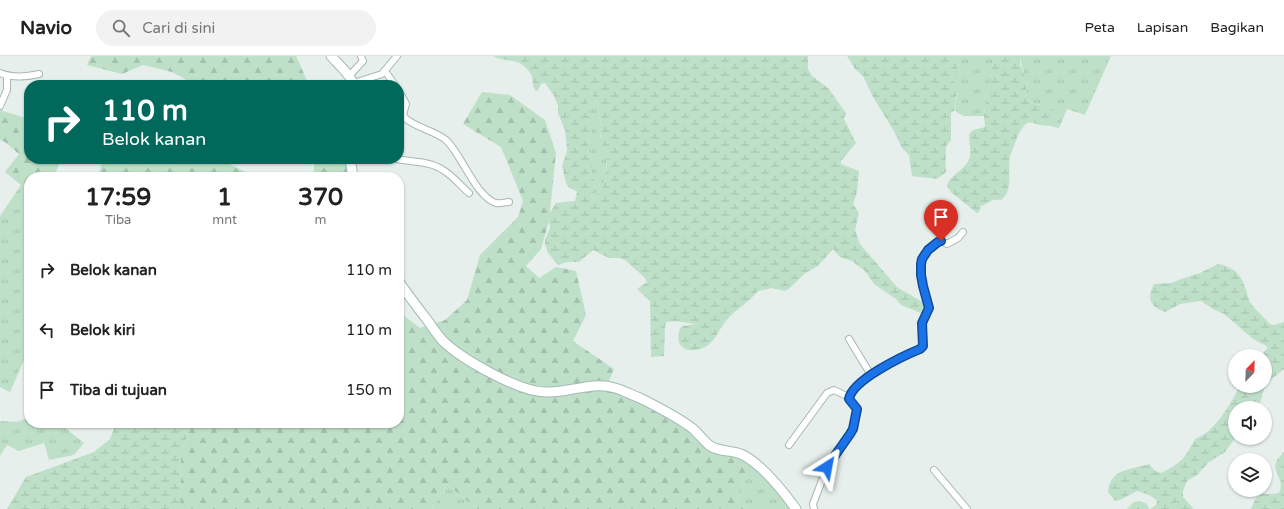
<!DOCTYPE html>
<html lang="id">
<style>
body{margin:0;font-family:"Varela Round",sans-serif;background:#f2f2f2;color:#222;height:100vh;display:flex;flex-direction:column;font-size:15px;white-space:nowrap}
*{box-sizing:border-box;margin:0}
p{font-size:13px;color:#767676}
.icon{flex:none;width:22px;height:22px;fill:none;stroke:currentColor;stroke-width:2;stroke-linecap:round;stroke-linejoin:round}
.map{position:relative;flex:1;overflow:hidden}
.details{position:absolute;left:24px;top:116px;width:380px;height:256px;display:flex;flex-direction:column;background:#fff;border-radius:16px;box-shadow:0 1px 3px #0004}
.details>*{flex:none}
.guide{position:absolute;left:24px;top:24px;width:380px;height:84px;border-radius:16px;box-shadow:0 1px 3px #0004;background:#00695c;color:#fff;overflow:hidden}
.needle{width:26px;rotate:23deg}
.controls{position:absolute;left:1228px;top:293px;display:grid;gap:8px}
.controls a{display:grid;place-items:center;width:44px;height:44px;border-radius:50%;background:#fff;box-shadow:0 1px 3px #0004;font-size:20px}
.pin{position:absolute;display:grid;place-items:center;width:34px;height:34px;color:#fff;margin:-41px -17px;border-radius:50% 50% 50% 0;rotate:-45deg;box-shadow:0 0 4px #0007}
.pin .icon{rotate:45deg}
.me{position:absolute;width:44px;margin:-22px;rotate:34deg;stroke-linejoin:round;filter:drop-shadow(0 0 3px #0008)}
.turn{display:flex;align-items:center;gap:14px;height:84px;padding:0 12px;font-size:18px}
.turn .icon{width:52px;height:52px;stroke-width:2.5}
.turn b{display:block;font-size:28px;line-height:34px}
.eta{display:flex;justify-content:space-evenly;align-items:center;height:68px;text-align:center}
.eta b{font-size:24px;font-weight:800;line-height:28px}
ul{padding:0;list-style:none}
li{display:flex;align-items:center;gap:12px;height:60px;padding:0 12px}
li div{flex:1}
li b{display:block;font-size:15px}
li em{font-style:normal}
header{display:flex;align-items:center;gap:24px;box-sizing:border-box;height:56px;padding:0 20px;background:#fff;border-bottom:1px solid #e0e0e0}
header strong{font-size:19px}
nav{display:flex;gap:22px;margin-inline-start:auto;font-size:14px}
.search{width:280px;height:36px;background:#f2f2f2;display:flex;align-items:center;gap:10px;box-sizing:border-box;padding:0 14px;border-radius:22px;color:#767676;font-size:15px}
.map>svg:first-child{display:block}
</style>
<header>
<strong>Navio</strong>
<div class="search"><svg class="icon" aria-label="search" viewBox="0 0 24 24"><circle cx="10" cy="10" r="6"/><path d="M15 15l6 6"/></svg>Cari di sini</div>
<nav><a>Peta</a><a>Lapisan</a><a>Bagikan</a></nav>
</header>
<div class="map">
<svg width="1284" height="453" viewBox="0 0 1284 453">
<defs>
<pattern id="grass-tufts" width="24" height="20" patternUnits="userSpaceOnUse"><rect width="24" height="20" fill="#bfe0c8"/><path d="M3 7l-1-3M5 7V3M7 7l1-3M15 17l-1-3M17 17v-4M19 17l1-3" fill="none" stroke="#a4c1ad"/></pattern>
<pattern id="forest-firs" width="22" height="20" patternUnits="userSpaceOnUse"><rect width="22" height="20" fill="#bfe0c8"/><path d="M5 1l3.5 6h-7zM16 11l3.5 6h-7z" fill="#a4c1ad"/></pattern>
<pattern id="wetland-marsh" width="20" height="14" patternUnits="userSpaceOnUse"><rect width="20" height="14" fill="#bfe0c8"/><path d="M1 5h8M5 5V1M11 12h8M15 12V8" fill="none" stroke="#a4c1ad"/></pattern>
</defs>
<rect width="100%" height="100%" fill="#e6efeb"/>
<!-- grass -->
<g fill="url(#grass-tufts)">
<polygon points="953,0 994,0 990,22 990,30 986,39 984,60 964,60 956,56 955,47 958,37 951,22 959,10"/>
<path d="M1021,0H1111L1085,59L1067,53L1059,72L1046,69H1049L1041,48H1034L1027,43C1026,38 1027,32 1026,26C1025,16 1020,10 1021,0Z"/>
<polygon points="585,36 588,36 592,38 597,48 602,71 600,82 607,97 606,121 601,133 594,143 591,140 595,126 592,121 592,105 588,94 588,88 591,77"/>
<polygon points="21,129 29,133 29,293 10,336 0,331 0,160"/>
<polygon points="29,361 29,367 59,367 84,387 74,399 49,404 44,387 19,395 7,389 0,400 0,365 17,366"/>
<polygon points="749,406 782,437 793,453 746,453 737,447"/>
<polygon points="447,428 477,453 432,453"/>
</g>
<!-- forest -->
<g fill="url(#forest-firs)">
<polygon points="91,0 296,0 309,29 277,29 276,27 273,29 196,29 172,16 143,9 122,18 87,9"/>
<polygon points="482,36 510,39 545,64 556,97 549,165 541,193 526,210 539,222 556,211 576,215 586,259 573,285 614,313 607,330 639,342 694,376 709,390 740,400 749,406 737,447 746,453 477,453 447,428 432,453 180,453 181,399 191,367 399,367 399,256 420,272 445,264 467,244 480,199 518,161 523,145 501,91 463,68"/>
<polygon points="0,54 29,63 29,103 61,103 54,121 29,121 29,133 21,129 5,116 19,98 5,86 0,84"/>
<polygon points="103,103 219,103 256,121 98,121"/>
<polygon points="315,103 343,103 351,121 313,121"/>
<polygon points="1140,445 1147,448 1149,453 1127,453 1134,446"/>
</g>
<!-- wetland -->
<g fill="url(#wetland-marsh)" fill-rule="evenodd">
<path d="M493,0H808V13L812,20L828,32L846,57L844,63L856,87L841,105V108L859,115L857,136L853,148L859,157L855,174L860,188L897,231L924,247L927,251L923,258L901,249L896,243L874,228L865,215L852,205L840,201L833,193L818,210L804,218L790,232L785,235L772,232L758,235C749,246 736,253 726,265C719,273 715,286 705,291C689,299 673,292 680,273L683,270L696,268L674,265L666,266L665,270L664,300L651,301L650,245L637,233L647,226L644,221L625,204L620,202H609L593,194L579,206H567L558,209L548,197L545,188V184L550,172L548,160L556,147L575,145L577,136L575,134L569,132L566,127L562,110L567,95L565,74L558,57V50L554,40L545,27L541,28L538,34L536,35C532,30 533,25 532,20C531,18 529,16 528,14C518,1 505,7 493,0ZM585,36H588L592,38L597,48L602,71L600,84L607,97L606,121L601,133L594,143L591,140L595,126L592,121V105L588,94V88L591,77V65Z"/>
<path d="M847,0H953L959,10L951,22C964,37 953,38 955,54L951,57V84L946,90C946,99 945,107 946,116L937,123L912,120L909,99L902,92L895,77L873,41L863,20L855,13Z"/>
<path d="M994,0H1021L1020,8L1026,22L1027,43C1029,45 1032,47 1035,48C1041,49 1052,47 1053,55C1054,58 1053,62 1052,65C1048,76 1034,64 1027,67C1024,69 1021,74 1019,77C1017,82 1012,95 1010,100C1007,114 1014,135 1001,144C990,143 990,147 981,150L979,156L977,157L951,136L947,130C951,117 967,114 970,100C971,93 969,85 969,78L973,74L985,71L984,60L986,39L990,30V22Z"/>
<path d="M1218,208C1240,212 1244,225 1249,244C1250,249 1266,263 1270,268L1274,269L1284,266V313C1279,318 1271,322 1267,328C1262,334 1262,344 1258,352H1235V382L1225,396L1209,406L1197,419L1187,425L1183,435V441L1194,453H1150L1156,449L1157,444L1149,439L1137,435L1120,444L1115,445L1108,436C1110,412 1131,414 1149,408L1155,415L1162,417C1181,406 1185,403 1195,383C1216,375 1230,348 1240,330H1265V300H1261L1268,291L1253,283L1224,258L1213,253L1201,245L1180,248L1165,256C1149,250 1147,242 1154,228L1172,227L1181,223L1200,217Z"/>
<polygon points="116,367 191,367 181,399 180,453 7,453 26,421 94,396 110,383"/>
<path d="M1284,396V453H1251C1260,431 1261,441 1279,437C1284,427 1277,420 1275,410L1277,404Z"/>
</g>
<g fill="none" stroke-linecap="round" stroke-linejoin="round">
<defs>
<g id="street">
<polyline points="385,15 395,29"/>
<path d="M0,17C13,22 26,21 39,18"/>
<polyline points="350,19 363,5 361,0"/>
<polyline points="354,27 382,18 397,0"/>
<path d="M399,35L406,48L403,59L405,62C416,72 434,74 446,84C462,99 476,141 496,147C500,148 505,146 509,146"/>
<polyline points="0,50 7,34 7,20"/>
<path d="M397,103C412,106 430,105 443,114C453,120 461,130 469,137"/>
<polyline points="849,283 871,319"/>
<polyline points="789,389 827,337 834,334 849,341"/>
<polyline points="934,414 967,453"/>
<path d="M814,453L813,448L827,411L853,373L857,353L849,343C852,324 903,300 920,293L923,290V267L929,251L923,229L921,219V208L924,198L938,186L941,185L947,188L958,182L963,176"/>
</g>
<g id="secondary">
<path d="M331,0C337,7 353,21 353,29"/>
<polyline points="350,103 353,121"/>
<path d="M399,226C408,239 418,252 428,265C432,271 437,278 442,284C461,303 519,336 546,336C569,337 592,325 615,332C623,334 631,339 640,342C658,351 676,360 692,372C698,377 703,384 709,389C717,396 732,394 741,398C762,408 783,435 796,453"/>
</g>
</defs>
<!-- street casing -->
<use href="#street" stroke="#a8b8b2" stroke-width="8"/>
<!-- secondary casing -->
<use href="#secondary" stroke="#a4bbb3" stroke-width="11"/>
<!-- street -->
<use href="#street" stroke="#fff" stroke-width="6"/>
<!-- secondary -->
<use href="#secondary" stroke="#fff" stroke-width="9"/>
</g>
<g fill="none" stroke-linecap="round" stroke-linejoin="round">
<defs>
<path id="route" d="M827,411L850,378L853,373L857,353L849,343C852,324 903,300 920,293L923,290L922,267L929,252L923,230L921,219V208L922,203L928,194L938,186L941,185"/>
</defs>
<!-- route casing -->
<use href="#route" stroke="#114b97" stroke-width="10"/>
<!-- route -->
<use href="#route" stroke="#1a73e8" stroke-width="7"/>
</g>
</svg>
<div class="controls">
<a><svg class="needle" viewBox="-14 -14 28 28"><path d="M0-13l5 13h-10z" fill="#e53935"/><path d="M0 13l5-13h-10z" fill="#767676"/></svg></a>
<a><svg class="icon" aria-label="sound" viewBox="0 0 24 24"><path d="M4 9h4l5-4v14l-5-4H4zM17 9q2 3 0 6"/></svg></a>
<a><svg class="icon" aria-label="layers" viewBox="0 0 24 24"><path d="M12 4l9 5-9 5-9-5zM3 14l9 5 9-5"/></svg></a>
</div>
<div class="pin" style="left:941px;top:185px;background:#d93025"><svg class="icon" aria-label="arrive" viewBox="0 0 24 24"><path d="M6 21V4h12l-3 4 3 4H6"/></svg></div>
<svg class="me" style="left:827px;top:411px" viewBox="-20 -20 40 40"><path d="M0-17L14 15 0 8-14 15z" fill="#1a73e8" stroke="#fff" stroke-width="4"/></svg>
<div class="guide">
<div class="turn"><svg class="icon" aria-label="right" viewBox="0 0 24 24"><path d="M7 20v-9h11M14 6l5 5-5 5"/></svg><div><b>110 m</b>Belok kanan</div></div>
</div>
<section class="details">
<div class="eta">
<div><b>17:59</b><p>Tiba</p></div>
<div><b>1</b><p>mnt</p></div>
<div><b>370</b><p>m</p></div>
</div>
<ul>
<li><svg class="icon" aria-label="right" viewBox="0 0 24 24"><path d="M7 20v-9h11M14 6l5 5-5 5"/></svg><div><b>Belok kanan</b></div><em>110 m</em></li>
<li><svg class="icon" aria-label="left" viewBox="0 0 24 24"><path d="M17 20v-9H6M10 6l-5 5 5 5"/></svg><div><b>Belok kiri</b></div><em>110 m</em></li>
<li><svg class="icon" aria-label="arrive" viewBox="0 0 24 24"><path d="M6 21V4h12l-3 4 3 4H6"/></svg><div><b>Tiba di tujuan</b></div><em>150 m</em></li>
</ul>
</section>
</div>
